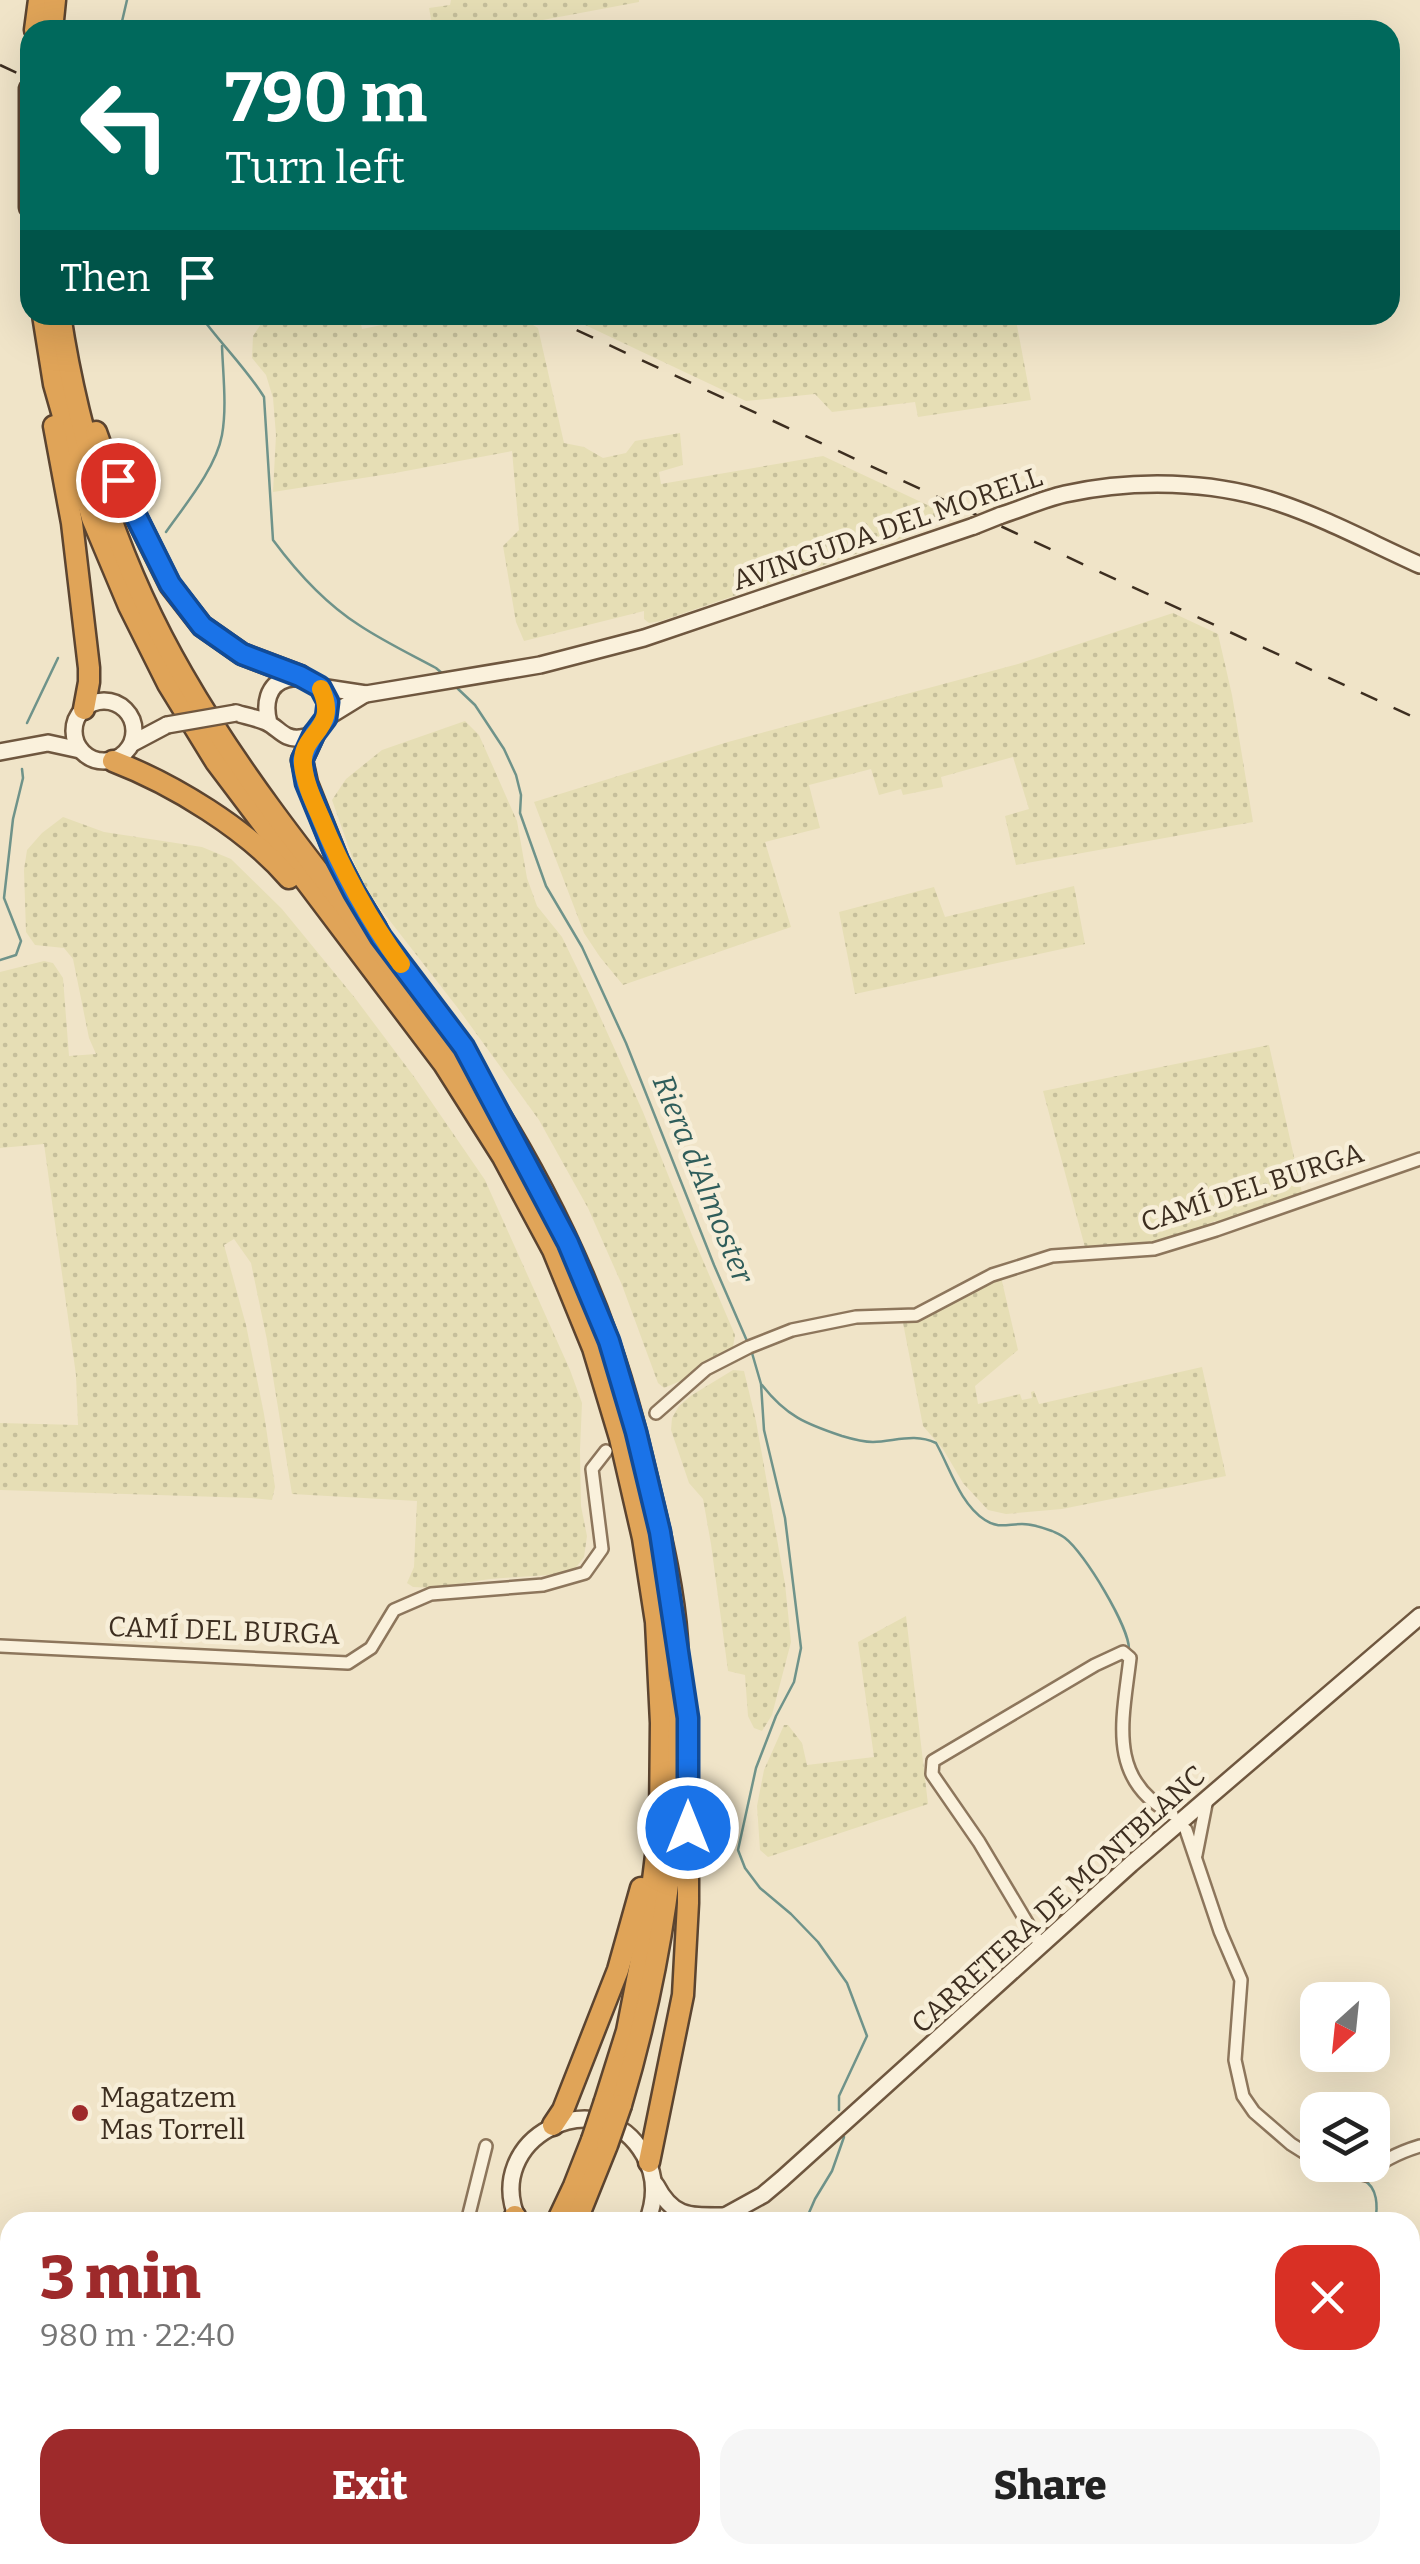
<!DOCTYPE html>
<meta charset="utf-8">
<style>
body{margin:0;font-family:Bitter,serif;background:#f6f6f6;color:#222;height:100vh;display:flex;flex-direction:column;font-size:38px;white-space:nowrap}
*{box-sizing:border-box;margin:0}
p{font-size:32px;color:#767676}
.icon{flex:none;width:55px;height:55px;fill:none;stroke:currentColor;stroke-width:2;stroke-linecap:round;stroke-linejoin:round}
.map{position:relative;flex:1;overflow:hidden}
.side{position:absolute;left:0px;top:2212px;width:1420px;height:352px;display:flex;flex-direction:column;background:#fff;border-radius:30px 30px 0 0;box-shadow:0 10px 40px #0002}
.side>*{flex:none}
.hud{position:absolute;left:20px;top:20px;width:1380px;height:305px;border-radius:30px;box-shadow:0 10px 40px #0002;background:#00695c;color:#fff;overflow:hidden}
.needle{width:65px;rotate:207deg}
.fabs{position:absolute;left:1300px;top:1982px;display:grid;gap:20px}
.fabs a{display:grid;place-items:center;width:90px;height:90px;border-radius:20px;background:#fff;box-shadow:0 10px 40px #0002;font-size:50px}
.pin{position:absolute;display:grid;place-items:center;width:85px;height:85px;color:#fff;margin:-42px;border:5px solid #fff;border-radius:50%;box-shadow:0 2px 10px #0007}
.me{position:absolute;width:110px;margin:-55px;rotate:0deg;stroke-linejoin:round;filter:drop-shadow(0 0 8px #0008)}
.turn{display:flex;align-items:center;gap:35px;height:210px;padding:0 40px;font-size:45px}
.turn .icon{width:130px;height:130px;stroke-width:2.5}
.turn b{display:block;font-size:70px;line-height:85px}
.then{display:flex;align-items:center;height:95px;padding:0 40px;background:#0003;gap:20px;font-size:38px}
.round{display:grid;place-items:center;flex:none;width:105px;height:105px;border-radius:30px;background:#f6f6f6}
.summary{display:flex;align-items:center;justify-content:space-between;height:170px;padding:0 40px}
h1{font-size:60px;font-weight:800;line-height:75px;color:#9e2a2b}
.button{display:flex;gap:20px;margin-top:auto;padding:20px 40px}
.button a{flex:1;height:115px;border-radius:30px;background:#9e2a2b;color:#fff;font-size:40px;font-weight:800;line-height:115px;text-align:center}
.button a+a{background:#f6f6f6;color:#222}
.map>svg:first-child{display:block}
</style>
<div class="map">
<svg width="1420" height="2564" viewBox="0 0 1420 2564">
<defs>
<pattern id="farmland-dots" width="8" height="8" patternUnits="userSpaceOnUse" patternTransform="scale(2.5)"><rect width="8" height="8" fill="#e6deb5"/><path d="M2 2h.1M6 6h.1" fill="none" stroke="#c6bf9b" stroke-width="1.8" stroke-linecap="round"/></pattern>
</defs>
<rect width="100%" height="100%" fill="#f0e4c8"/>
<!-- farmland -->
<g fill="url(#farmland-dots)">
<polygon points="451,0 639,0 639,2 490,30 433,30 429,8 450,5"/>
<polygon points="267,315 359,315 362,329 431,315 516,315 538,328 564,443 584,447 603,458 626,453 635,441 680,433 683,465 659,472 661,484 823,456 938,510 935,524 931,528 661,621 649,623 644,619 644,611 524,641 516,622 503,546 519,530 512,451 395,473 273,492 276,435 273,398 266,375 252,358 253,336"/>
<polygon points="564,315 1015,315 1031,400 918,417 915,402 832,412 815,394 746,401"/>
<polygon points="1173,613 1218,634 1232,695 1253,822 1016,865 1005,816 1029,809 1013,757 941,777 943,787 903,795 901,789 879,795 871,769 809,785 820,828 765,842 791,927 623,985 600,957 584,933 534,802 728,742 1018,664"/>
<polygon points="465,721 479,735 517,821 527,878 537,906 562,937 593,1001 643,1112 692,1235 735,1335 733,1347 709,1360 685,1379 664,1388 658,1383 622,1285 588,1208 539,1120 457,1007 362,885 332,800 346,779 382,750"/>
<polygon points="63,817 104,832 202,847 231,859 282,909 355,998 415,1078 485,1180 570,1370 582,1403 580,1450 581,1506 587,1536 584,1557 574,1570 548,1575 490,1579 433,1588 413,1587 407,1583 414,1567 417,1501 292,1494 267,1340 251,1263 234,1239 224,1245 246,1325 264,1414 275,1487 272,1500 251,1498 0,1490 0,1423 78,1425 76,1375 44,1144 0,1148 0,972 44,961 53,963 63,978 69,1056 96,1054 89,1038 73,959 64,948 35,945 26,932 24,870 27,850 42,833"/>
<polygon points="1074,886 1085,944 855,994 839,912 934,887 945,917"/>
<polygon points="1269,1045 1303,1197 1219,1224 1215,1221 1210,1223 1209,1227 1138,1248 1086,1251 1043,1091"/>
<polygon points="1001,1277 1018,1350 975,1386 978,1404 1020,1394 1022,1400 1032,1398 1031,1392 1034,1391 1039,1404 1202,1367 1226,1476 1062,1509 1006,1514 988,1510 963,1483 943,1449 923,1426 903,1323 932,1313 953,1299"/>
<polygon points="733,1370 744,1371 756,1421 785,1584 791,1642 772,1715 762,1731 754,1728 748,1716 745,1675 728,1671 711,1544 703,1499 689,1483 671,1430 672,1418 679,1406 692,1395"/>
<polygon points="906,1616 928,1804 768,1857 760,1850 757,1806 764,1770 784,1725 788,1725 802,1743 807,1765 874,1757 858,1642"/>
</g>
<g fill="none" stroke-linecap="round" stroke-linejoin="round">
<!-- stream -->
<g stroke="#6f938a" stroke-width="2.5">
<polyline points="120,30 127,0"/>
<path d="M200,315C220,343 246,368 264,397L273,540C296,571 326,604 359,625C383,641 410,654 436,668L443,674"/>
<path d="M166,532C185,505 216,468 222,435C227,407 223,375 222,346"/>
<polyline points="456,687 475,705 504,749 516,775 521,795 520,813 546,886 582,947 626,1043 714,1265 747,1341"/>
<polyline points="27,723 58,658"/>
<polyline points="0,960 16,955 21,941 4,898 13,819 23,778 22,769"/>
<polyline points="752,1353 761,1384 764,1430 785,1518 801,1648 794,1682 776,1716 756,1768 738,1850 745,1868 760,1888 791,1914 818,1942 847,1983 867,2036 839,2096 839,2110"/>
<path d="M762,1385C786,1416 806,1424 842,1436C852,1439 862,1442 873,1442C896,1441 915,1433 936,1443C950,1468 960,1504 985,1520C998,1529 1008,1524 1022,1524C1030,1524 1044,1528 1052,1531C1056,1533 1061,1535 1065,1538C1084,1552 1130,1628 1129,1650"/>
<path d="M1363,2180C1378,2187 1378,2207 1375,2222"/>
<polyline points="805,2222 815,2199 832,2171 844,2137"/>
<polyline points="784,2555 786,2564"/>
<polyline points="729,2564 743,2555"/>
<polyline points="1330,2564 1333,2555"/>
</g>
<defs>
<g id="street">
<polyline points="656,1413 706,1369 749,1347 792,1330 856,1317 916,1315 992,1275 1052,1256 1154,1249 1216,1230 1420,1159"/>
<polyline points="0,1646 348,1663 371,1648 394,1610 431,1594 543,1585 585,1573 602,1549 592,1469 606,1451"/>
<polyline points="1186,1830 1220,1931 1241,1980 1235,2060 1243,2096 1254,2112 1291,2144 1318,2161"/>
<polyline points="1196,1855 1207,1799"/>
<path d="M1041,1946L979,1842L932,1774L933,1761L1095,1665L1123,1652L1130,1658C1123,1719 1106,1779 1172,1814"/>
<path d="M1323,2165L1366,2175C1381,2161 1400,2152 1420,2146"/>
<polyline points="467,2222 486,2146"/>
<polyline points="267,2564 275,2555"/>
</g>
<g id="secondary">
<path d="M999,516C1021,509 1043,499 1065,494C1133,479 1212,480 1279,503C1327,519 1373,544 1420,565"/>
<polyline points="320,687 366,694 540,665 644,638 974,526"/>
<circle cx="104" cy="731" r="30"/>
<path d="M236,713C246,716 257,718 266,722C279,728 284,740 300,738C341,734 332,668 287,679C267,684 264,705 269,723"/>
<polyline points="326,718 365,694"/>
<polyline points="133,743 167,725"/>
<polyline points="0,752 48,743 80,750"/>
<path d="M656,2185C673,2218 690,2216 724,2216"/>
<path d="M519,2222C479,2139 600,2077 644,2155C657,2177 656,2199 647,2222"/>
<polyline points="714,2222 763,2195 782,2179 1131,1864 1420,1616"/>
</g>
<g id="highway">
<polyline points="35,30 39,0"/>
<polyline points="52,30 55,0"/>
<polyline points="30,89 30,207"/>
<polyline points="43,315 54,384 92,518 129,606 168,684 216,762 444,1064 503,1157 553,1250 593,1348 620,1438 643,1538 656,1622 661,1723 660,1823 647,1929 627,2031 605,2101"/>
<path d="M60,315C79,440 119,565 183,675C260,809 364,925 455,1048C517,1133 575,1244 609,1343C627,1393 639,1444 651,1495C662,1541 674,1593 677,1640C686,1797 666,1954 621,2105"/>
<polyline points="54,426 72,523 89,668 89,682 84,709"/>
<polyline points="96,432 101,446 170,585 202,626 242,654 300,676"/>
<polyline points="314,734 302,760 307,783 338,861 354,892 376,928"/>
<path d="M113,761C173,784 247,829 289,878"/>
<polyline points="553,2125 563,2110 618,1970 641,1888"/>
<polyline points="649,2162 683,1995 688,1903 688,1818"/>
<polyline points="513,2222 515,2216"/>
<polyline points="557,2222 574,2186 592,2140"/>
<polyline points="576,2222 607,2145"/>
<polyline points="294,2564 304,2555"/>
<polyline points="320,2564 328,2555"/>
<polyline points="345,2564 353,2555"/>
<polyline points="369,2564 378,2555"/>
</g>
</defs>
<!-- street casing -->
<use href="#street" stroke="#8d765c" stroke-width="16"/>
<!-- secondary casing -->
<use href="#secondary" stroke="#6f573f" stroke-width="20"/>
<!-- highway casing -->
<use href="#highway" stroke="#5b4430" stroke-width="25"/>
<!-- street -->
<use href="#street" stroke="#faf1dc" stroke-width="11"/>
<!-- secondary -->
<use href="#secondary" stroke="#faf1dc" stroke-width="15"/>
<!-- highway -->
<use href="#highway" stroke="#e0a458" stroke-width="20"/>
<!-- rail -->
<g stroke="#3d2e20" stroke-width="2.5" stroke-dasharray="18 18" stroke-linecap="butt">
<polyline points="0,65 30,79"/>
<polyline points="544,315 1420,720"/>
<polyline points="1410,2357 1420,2352"/>
<polyline points="996,2564 1012,2555"/>
</g>
<defs>
<g id="secondary-bridge">
<polyline points="974,526 999,516"/>
<polyline points="167,725 236,713"/>
</g>
<g id="highway-bridge">
<polyline points="592,2140 605,2101"/>
<polyline points="607,2145 621,2105"/>
</g>
</defs>
<!-- secondary-bridge casing -->
<use href="#secondary-bridge" stroke="#6f573f" stroke-width="20" stroke-linecap="butt"/>
<!-- highway-bridge casing -->
<use href="#highway-bridge" stroke="#5b4430" stroke-width="25" stroke-linecap="butt"/>
<!-- secondary-bridge -->
<use href="#secondary-bridge" stroke="#faf1dc" stroke-width="15"/>
<!-- highway-bridge -->
<use href="#highway-bridge" stroke="#e0a458" stroke-width="20"/>
</g>
<g fill="none" stroke-linecap="round" stroke-linejoin="round">
<defs>
<polyline id="route" points="118,480 170,584 202,626 242,654 300,676 320,687 328,702 326,718 314,734 302,760 306,783 338,861 354,892 381,937 464,1047 568,1243 609,1341 636,1432 660,1532 688,1718 688,1828"/>
</defs>
<!-- route casing -->
<use href="#route" stroke="#114b97" stroke-width="25"/>
<!-- route -->
<use href="#route" stroke="#1a73e8" stroke-width="18"/>
<!-- slow -->
<path stroke="#f59e0b" stroke-width="18" d="M321,689C340,730 300,732 303,765C305,783 313,800 320,816C342,870 367,917 401,964"/>
</g>
<!-- markers -->
<circle fill="#9e2a2b" stroke="#f7eed8" stroke-width="4" cx="80" cy="2113" r="10"/>
<g text-anchor="middle" stroke-width="9" stroke-linejoin="round" paint-order="stroke">
<!-- street labels -->
<g font-size="28" fill="#3d2e20" stroke="#f7eed8">
<text transform="translate(887 528) rotate(-19)" y="10">AVINGUDA DEL MORELL</text>
<text transform="translate(1252 1187) rotate(-18)" y="10">CAMÍ DEL BURGA</text>
<text transform="translate(224 1630) rotate(2)" y="10">CAMÍ DEL BURGA</text>
<text transform="translate(1058 1899) rotate(-42)" y="10">CARRETERA DE MONTBLANC</text>
</g>
<!-- poi labels -->
<g font-size="28" fill="#3d2e20" stroke="#f7eed8" text-anchor="start">
<text x="100" y="2107">Magatzem<tspan x="100" dy="32">Mas Torrell</tspan></text>
</g>
<!-- water labels -->
<g font-size="30" font-style="italic" fill="#2f5d5a" stroke="#f7eed8">
<text transform="translate(703 1179) rotate(68)" y="10">Riera d'Almoster</text>
</g>
</g>
</svg>
<div class="fabs">
<a><svg class="needle" viewBox="-14 -14 28 28"><path d="M0-13l5 13h-10z" fill="#e53935"/><path d="M0 13l5-13h-10z" fill="#767676"/></svg></a>
<a><svg class="icon" aria-label="layers" viewBox="0 0 24 24"><path d="M12 4l9 5-9 5-9-5zM3 14l9 5 9-5"/></svg></a>
</div>
<div class="pin" style="left:118px;top:480px;background:#d93025"><svg class="icon" aria-label="arrive" viewBox="0 0 24 24"><path d="M6 21V4h12l-3 4 3 4H6"/></svg></div>
<svg class="me" style="left:688px;top:1828px" viewBox="-20 -20 40 40"><circle r="17" fill="#1a73e8" stroke="#fff" stroke-width="3"/><path d="M0-11L8 9 0 5-8 9z" fill="#fff"/></svg>
<div class="hud">
<div class="turn"><svg class="icon" aria-label="left" viewBox="0 0 24 24"><path d="M17 20v-9H6M10 6l-5 5 5 5"/></svg><div><b>790 m</b>Turn left</div></div>
<div class="then">Then<svg class="icon" aria-label="arrive" viewBox="0 0 24 24"><path d="M6 21V4h12l-3 4 3 4H6"/></svg></div>
</div>
<section class="side">
<div class="summary"><div><h1>3 min</h1><p>980 m · 22:40</p></div><a class="round" style="background:#d93025;color:#fff"><svg class="icon" aria-label="close" viewBox="0 0 24 24"><path d="M6 6l12 12M18 6L6 18"/></svg></a></div>
<div class="button"><a>Exit</a><a>Share</a></div>
</section>
</div>
